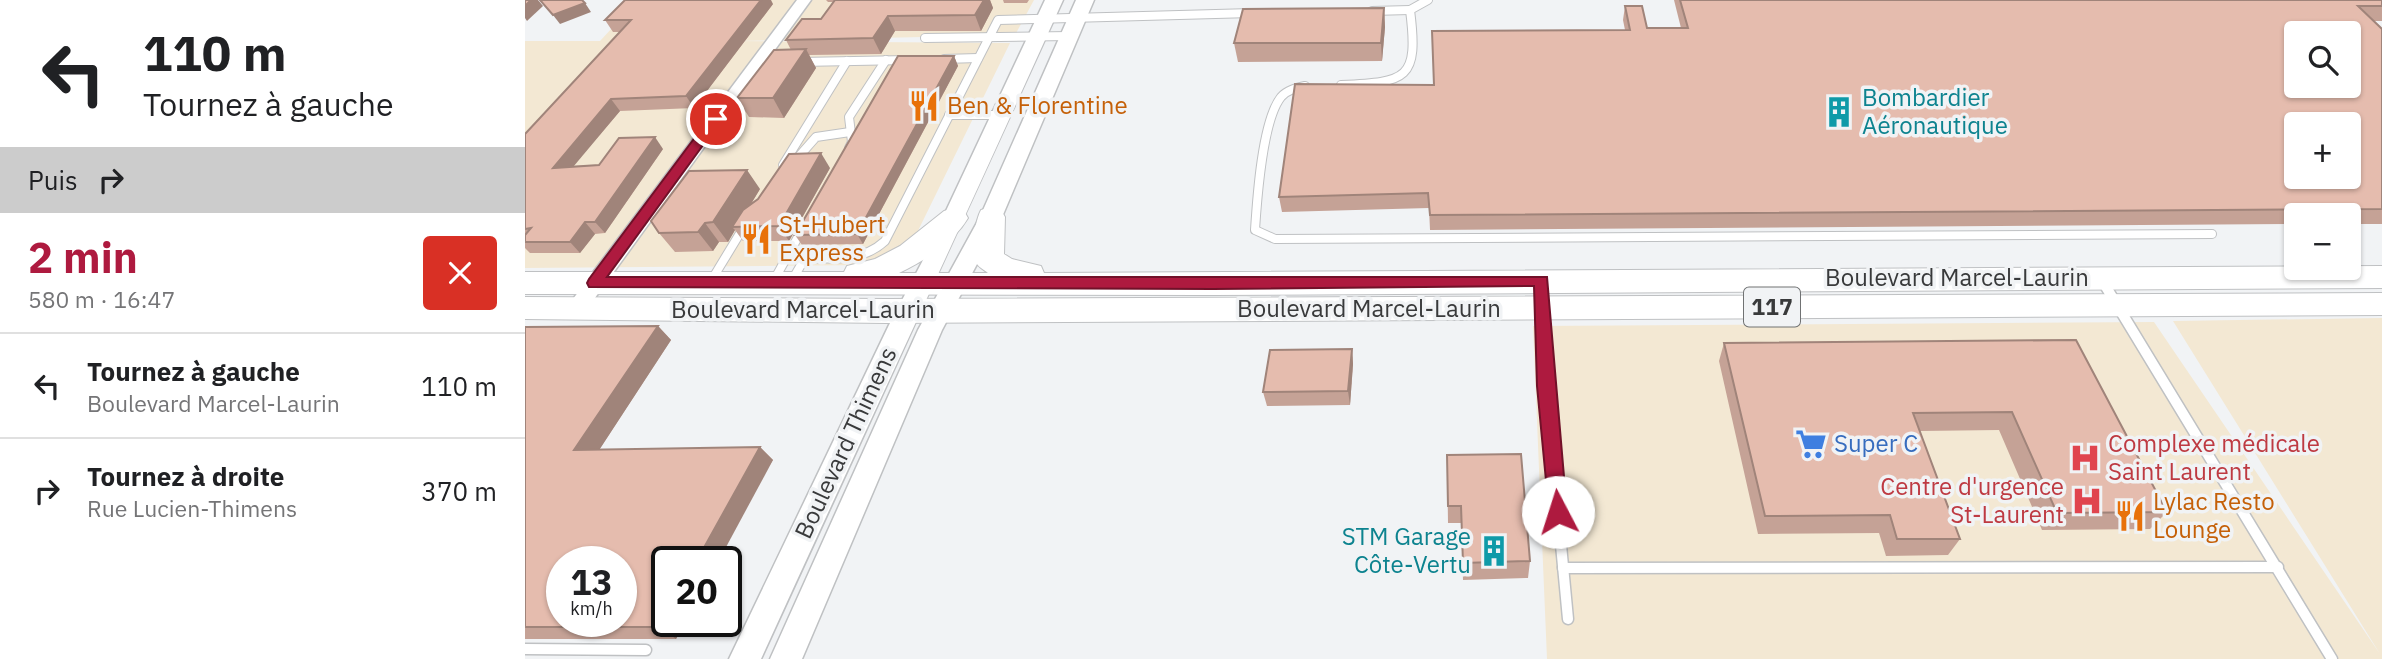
<!DOCTYPE html>
<html lang="fr">
<meta charset="utf-8">
<style>
body{margin:0;font-family:"IBM Plex Sans",sans-serif;background:#f6f6f6;color:#202124;height:100vh;display:flex;flex-direction:column;font-size:26px;white-space:nowrap}
*{box-sizing:border-box;margin:0}
p{font-size:23px;color:#757577}
.icon{flex:none;width:38px;height:38px;fill:none;stroke:currentColor;stroke-width:2;stroke-linecap:round;stroke-linejoin:round}
.map{position:relative;flex:1;overflow:hidden}
.details{display:flex;flex-direction:column;background:#fff;width:525px}
.details>*{flex:none}
.hud{background:#fff;color:#202124;overflow:hidden}
.buttons{position:absolute;left:1759px;top:21px;display:grid;gap:14px}
.buttons a{display:grid;place-items:center;width:77px;height:77px;border-radius:7px;background:#fff;box-shadow:0 2px 5px #0004;font-size:35px}
.speed{position:absolute;left:21px;top:546px;display:flex;gap:14px;font-size:35px;font-weight:700;text-align:center}
.speed>*{display:grid;place-content:center;width:91px;height:91px;border-radius:50%;background:#fff;box-shadow:0 2px 5px #0004;line-height:1}
.speed small{font-size:18px;font-weight:400}
.speed .limit{border:4px solid #111;border-radius:10px;background:#fff;color:#111}
.pin{position:absolute;display:grid;place-items:center;width:60px;height:60px;color:#fff;margin:-30px;border:4px solid #fff;border-radius:50%;box-shadow:0 2px 7px #0007}
.me{position:absolute;width:77px;margin:-38px;rotate:355deg;stroke-linejoin:round;filter:drop-shadow(0 0 5px #0008)}
.turn{display:flex;align-items:center;gap:24px;height:147px;padding:0 28px;font-size:32px}
.turn .icon{width:91px;height:91px;stroke-width:2.5}
.turn b{display:block;font-size:49px;line-height:60px}
.then{display:flex;align-items:center;height:66px;padding:0 28px;background:#0003;gap:14px;font-size:26px}
.round{display:grid;place-items:center;flex:none;width:74px;height:74px;border-radius:7px;background:#f6f6f6}
.head{display:flex;align-items:center;justify-content:space-between;height:119px;padding:0 28px}
h1{font-size:42px;font-weight:700;line-height:52px;color:#ae1a3f}
ul{padding:0;list-style:none}
li{display:flex;align-items:center;gap:21px;height:105px;padding:0 28px;border-top:2px solid #e0e0e0}
li div{flex:1}
li b{display:block;font-size:26px}
li em{font-style:normal}
main{display:flex;flex:1;min-height:0}
.map>svg:first-child{display:block}
</style>
<main>
<section class="details">
<div class="hud">
<div class="turn"><svg class="icon" aria-label="left" viewBox="0 0 24 24"><path d="M17 20v-9H6M10 6l-5 5 5 5"/></svg><div><b>110 m</b>Tournez à gauche</div></div>
<div class="then">Puis<svg class="icon" aria-label="right" viewBox="0 0 24 24"><path d="M7 20v-9h11M14 6l5 5-5 5"/></svg></div>
</div>
<div class="head"><div><h1>2 min</h1><p>580 m · 16:47</p></div><a class="round" style="background:#d93025;color:#fff"><svg class="icon" aria-label="close" viewBox="0 0 24 24"><path d="M6 6l12 12M18 6L6 18"/></svg></a></div>
<ul>
<li><svg class="icon" aria-label="left" viewBox="0 0 24 24"><path d="M17 20v-9H6M10 6l-5 5 5 5"/></svg><div><b>Tournez à gauche</b><p>Boulevard Marcel-Laurin</p></div><em>110 m</em></li>
<li><svg class="icon" aria-label="right" viewBox="0 0 24 24"><path d="M7 20v-9h11M14 6l5 5-5 5"/></svg><div><b>Tournez à droite</b><p>Rue Lucien-Thimens</p></div><em>370 m</em></li>
</ul>
</section>
<div class="map">
<svg width="1857" height="659" viewBox="0 0 1857 659">
<rect width="100%" height="100%" fill="#f1f3f5"/>
<!-- commercial -->
<g fill="#f3e8d3">
<polygon points="113,0 509,0 490,35 211,41 485,43 388,241 339,265 0,268 0,41 75,41"/>
<polygon points="1857,318 1857,659 1022,659 1008,326 1629,322 1855,654 1648,321"/>
</g>
<g fill="none" stroke-linecap="round" stroke-linejoin="round">
<defs>
<g id="service-far1">
<polyline points="847,11 885,10"/>
<polyline points="400,38 545,36"/>
<polyline points="419,59 453,58"/>
<polyline points="275,62 383,60"/>
<path d="M816,85C882,82 894,80 885,10L903,0"/>
<path d="M780,86C771,88 762,90 756,97C737,121 732,199 730,230L750,239L1687,234"/>
<polyline points="424,115 476,115"/>
<polyline points="324,148 327,142 324,117 361,60"/>
<polyline points="269,162 291,137 325,132"/>
<polyline points="258,165 322,61"/>
<polyline points="1577,280 1579,284"/>
<polyline points="186,281 220,225"/>
<polyline points="248,282 278,228"/>
<path d="M266,282L280,258C309,259 337,262 360,241L473,20L727,13"/>
</g>
<g id="service">
<polyline points="1578,282 1807,659"/>
<polyline points="1018,309 1021,386 1043,619"/>
<polyline points="1038,568 1753,567"/>
<polyline points="0,649 121,650"/>
</g>
<polygon id="minor" points="272,0 286,0 59,313 45,313 43,308 45,303"/>
<g id="tertiary">
<path d="M520,0H538C439,221 336,439 236,659H204L364,325L397,262Z"/>
<polygon points="551,0 569,0 477,217 417,330 277,659 245,659 393,330 455,217"/>
</g>
<g id="primary">
<path d="M466,207L476,210L480,217L479,254L487,259L516,266L519,273L1857,266V288L688,295L0,294V272H319L322,266L350,259L375,246L419,211L429,208L439,211L443,218C429,242 399,261 374,273H463C458,269 453,267 450,261C446,249 450,221 456,210Z"/>
<polygon points="1857,293 1857,315 362,323 0,319 0,297 362,299"/>
</g>
</defs>
<!-- service-far1 casing -->
<use href="#service-far1" stroke="#bfc1c3" stroke-width="10"/>
<!-- service casing -->
<use href="#service" stroke="#bfc1c3" stroke-width="13"/>
<!-- minor casing -->
<use href="#minor" stroke="#bfc1c3" stroke-width="3"/>
<!-- tertiary casing -->
<use href="#tertiary" stroke="#bfc1c3" stroke-width="3"/>
<!-- primary casing -->
<use href="#primary" stroke="#bfc1c3" stroke-width="2"/>
<!-- service-far1 -->
<use href="#service-far1" stroke="#fff" stroke-width="8"/>
<!-- service -->
<use href="#service" stroke="#fff" stroke-width="10"/>
<!-- minor -->
<use href="#minor" fill="#fff" fill-rule="evenodd"/>
<!-- tertiary -->
<use href="#tertiary" fill="#fff" fill-rule="evenodd"/>
<!-- primary -->
<use href="#primary" fill="#fff" fill-rule="evenodd"/>
</g>
<!-- wall -->
<g fill="#c5a296">
<polygon points="301,0 465,0 468,8 456,31 370,31 356,54 284,55 291,68 259,118 224,117 212,98 266,50 261,40 296,19 309,2 303,2"/>
<polygon points="478,0 504,0 502,3 479,3"/>
<polygon points="1149,0 1857,0 1857,21 1848,21 1857,29 1857,224 1824,224 1824,215 1771,215 1771,224 905,230 904,208 757,212 754,197 909,85 1100,30 1098,20 1100,6 1122,28 1156,28"/>
<polygon points="248,4 169,108 95,111 48,166 74,165 138,149 80,233 70,234 55,253 5,253 0,248 0,134 96,32 88,32 80,20"/>
<polygon points="859,8 860,27 857,61 713,62 709,43"/>
<polygon points="429,56 433,66 338,244 277,245 270,235"/>
<polygon points="305,168 264,241 218,241 210,230 203,242 194,242 188,251 150,252 134,233 235,189 226,204"/>
<polygon points="133,326 146,340 74,450 235,447 248,460 142,621 161,621 151,639 0,639 0,327"/>
<polygon points="1551,340 1642,512 1625,529 1517,530 1474,430 1395,431 1435,539 1423,555 1361,556 1354,533 1233,534 1194,361 1199,343"/>
<polygon points="827,349 828,364 825,405 742,406 738,392"/>
<polygon points="922,455 1005,561 1003,578 938,580 936,523 923,523"/>
</g>
<!-- shaded-wall -->
<g fill="#a0847a">
<polygon points="6,0 13,0 18,6 2,21 0,18 0,6"/>
<polygon points="236,0 246,0 248,4 169,108 161,96"/>
<polygon points="459,0 465,0 468,8 456,31 450,15"/>
<polygon points="60,3 66,12 35,24 28,15"/>
<polygon points="859,8 860,27 857,61 856,43"/>
<polygon points="363,16 370,31 356,54 348,38"/>
<polygon points="281,49 291,68 259,118 248,98"/>
<polygon points="429,56 433,66 338,244 332,234"/>
<polygon points="86,99 95,111 38,179 28,168"/>
<polygon points="130,137 138,149 80,233 70,222"/>
<polygon points="296,153 305,168 264,241 254,226"/>
<polygon points="222,170 235,189 212,227 207,227 210,230 203,242 188,222"/>
<polygon points="60,222 70,234 55,253 45,242"/>
<polygon points="180,223 194,242 188,251 173,232"/>
<polygon points="133,326 146,340 65,464 49,450"/>
<polygon points="827,349 828,364 825,405 823,391"/>
<polygon points="235,447 248,460 193,562 171,562"/>
<polygon points="142,615 142,621 161,621 151,639 135,627"/>
</g>
<!-- building -->
<g fill="#e5bcae" stroke="#a0847a" stroke-width="2" fill-rule="evenodd">
<polygon points="0,0 6,0 0,6"/>
<polygon points="15,0 57,0 60,3 28,15"/>
<polygon points="100,0 236,0 161,96 86,99 28,168 74,165 94,138 130,137 70,222 60,222 45,242 0,242 0,235 6,228 0,229 0,134 106,20 80,20"/>
<polygon points="310,0 459,0 450,15 363,16 348,38 261,40 277,19 296,19"/>
<path d="M1155,0H1857V6H1833L1857,29V209L905,215L903,193L754,197L770,84L909,85L907,31L1105,30L1100,6H1117L1122,28H1163ZM1771,33H1824V86H1771ZM1771,124H1824V177H1771Z"/>
<polygon points="859,8 856,43 709,43 718,9"/>
<polygon points="281,49 248,98 212,98 249,50"/>
<polygon points="373,56 429,56 332,234 270,235"/>
<polygon points="296,153 254,226 207,227 218,210 233,199 264,154"/>
<polygon points="222,170 188,222 180,223 173,232 134,233 126,221 164,171"/>
<path d="M133,326L49,450L235,447L171,562H142V615L135,627H0V327ZM37,562H96V621H37Z"/>
<polygon points="1551,340 1642,512 1532,513 1487,412 1388,413 1435,539 1372,539 1365,515 1240,516 1199,343"/>
<polygon points="827,349 823,391 738,392 745,350"/>
<polygon points="996,454 1005,561 938,563 936,506 923,506 922,455"/>
</g>
<!-- route -->
<polygon fill="#ae1a3f" stroke="#711129" stroke-width="2" points="191,115 197,119 82,277 1022,277 1042,512 1039,518 1033,520 1026,518 1024,512 1012,386 1009,286 688,289 64,287 62,283 64,279 186,116"/>
<!-- icons -->
<defs>
<symbol id="restaurant-bare" viewBox="-9 -9 18 18"><path d="M-5-6h1v4h1v-4h1v4h1v-4h1v5L-1.5 .5V6h-2V.5L-5-1ZM5-6V6H3V1.5H1.5Q1.5-4 5-6Z" fill="#e8710a" stroke="#f1f3f5" stroke-width="2.5" paint-order="stroke"/></symbol>
<symbol id="building-bare" viewBox="-9 -9 18 18"><path d="M-4-6H4V6H1V3H-1V6H-4ZM-2.5-4.3h1.7v1.8h-1.7ZM.8-4.3h1.7v1.8H.8ZM-2.5-1h1.7V.8h-1.7ZM.8-1h1.7V.8H.8Z" fill="#0f9aa8" stroke="#f1f3f5" stroke-width="2.5" paint-order="stroke"/></symbol>
<symbol id="supermarket-bare" viewBox="-9 -9 18 18"><path d="M-6-5.5h2.5l.6 2H6L4.5 2H-2.5L-4.4-4H-6ZM-1.5 3.2a1.3 1.3 0 1 0 .1 0ZM3 3.2a1.3 1.3 0 1 0 .1 0Z" fill="#3f7fe0" stroke="#f1f3f5" stroke-width="2.5" paint-order="stroke"/></symbol>
<symbol id="hospital-bare" viewBox="-9 -9 18 18"><path d="M-5-5h3v3.5h4V-5h3V5h-3V1.5h-4V5h-3Z" fill="#e0444e" stroke="#f1f3f5" stroke-width="2.5" paint-order="stroke"/></symbol>
</defs>
<g fill-rule="evenodd">
<use href="#restaurant-bare" x="377" y="84" width="44" height="44"/>
<use href="#building-bare" x="1292" y="90" width="44" height="44"/>
<use href="#restaurant-bare" x="209" y="217" width="44" height="44"/>
<use href="#supermarket-bare" x="1264" y="422" width="44" height="44"/>
<use href="#hospital-bare" x="1538" y="436" width="44" height="44"/>
<use href="#hospital-bare" x="1540" y="479" width="44" height="44"/>
<use href="#restaurant-bare" x="1583" y="494" width="44" height="44"/>
<use href="#building-bare" x="947" y="529" width="44" height="44"/>
</g>
<g text-anchor="middle" stroke-width="7" stroke-linejoin="round" paint-order="stroke">
<!-- shield labels -->
<rect fill="#f1f3f5" stroke="#707273" stroke-width="2" x="1219" y="287.5" width="56" height="39" rx="5"/>
<g font-size="23" font-weight="bold" fill="#393a3b">
<text x="1247" y="315">117</text>
</g>
<!-- culture labels -->
<g font-size="24" fill="#0d838f" stroke="#f1f3f5" text-anchor="start">
<text x="1337" y="106">Bombardier<tspan x="1337" dy="28">Aéronautique</tspan></text>
<text x="946" y="545" text-anchor="end">STM Garage<tspan x="946" dy="28">Côte-Vertu</tspan></text>
</g>
<!-- food labels -->
<g font-size="24" fill="#c56008" stroke="#f1f3f5" text-anchor="start">
<text x="422" y="114">Ben &amp; Florentine</text>
<text x="254" y="233">St-Hubert<tspan x="254" dy="28">Express</tspan></text>
<text x="1628" y="510">Lylac Resto<tspan x="1628" dy="28">Lounge</tspan></text>
</g>
<!-- street labels -->
<g font-size="24" fill="#393a3b" stroke="#f1f3f5">
<text x="1432" y="286">Boulevard Marcel-Laurin</text>
<text x="844" y="317">Boulevard Marcel-Laurin</text>
<text x="278" y="318">Boulevard Marcel-Laurin</text>
<text transform="translate(321 443) rotate(-65)" y="8">Boulevard Thimens</text>
</g>
<!-- shop labels -->
<g font-size="24" fill="#366cbe" stroke="#f1f3f5" text-anchor="start">
<text x="1309" y="452">Super C</text>
</g>
<!-- health labels -->
<g font-size="24" fill="#be3a42" stroke="#f1f3f5" text-anchor="start">
<text x="1583" y="452">Complexe médicale<tspan x="1583" dy="28">Saint Laurent</tspan></text>
<text x="1539" y="495" text-anchor="end">Centre d'urgence<tspan x="1539" dy="28">St-Laurent</tspan></text>
</g>
</g>
</svg>
<div class="buttons">
<a><svg class="icon" aria-label="search" viewBox="0 0 24 24"><circle cx="10" cy="10" r="6"/><path d="M15 15l6 6"/></svg></a>
<a>+</a>
<a>−</a>
</div>
<div class="speed"><div>13<small>km/h</small></div><div class="limit">20</div></div>
<div class="pin" style="left:191px;top:119px;background:#d93025"><svg class="icon" aria-label="arrive" viewBox="0 0 24 24"><path d="M6 21V4h12l-3 4 3 4H6"/></svg></div>
<svg class="me" style="left:1033px;top:512px" viewBox="-20 -20 40 40"><circle r="19" fill="#fff"/><path d="M0-13L10 11 0 6-10 11z" fill="#ae1a3f"/></svg>
</div>
</main>
